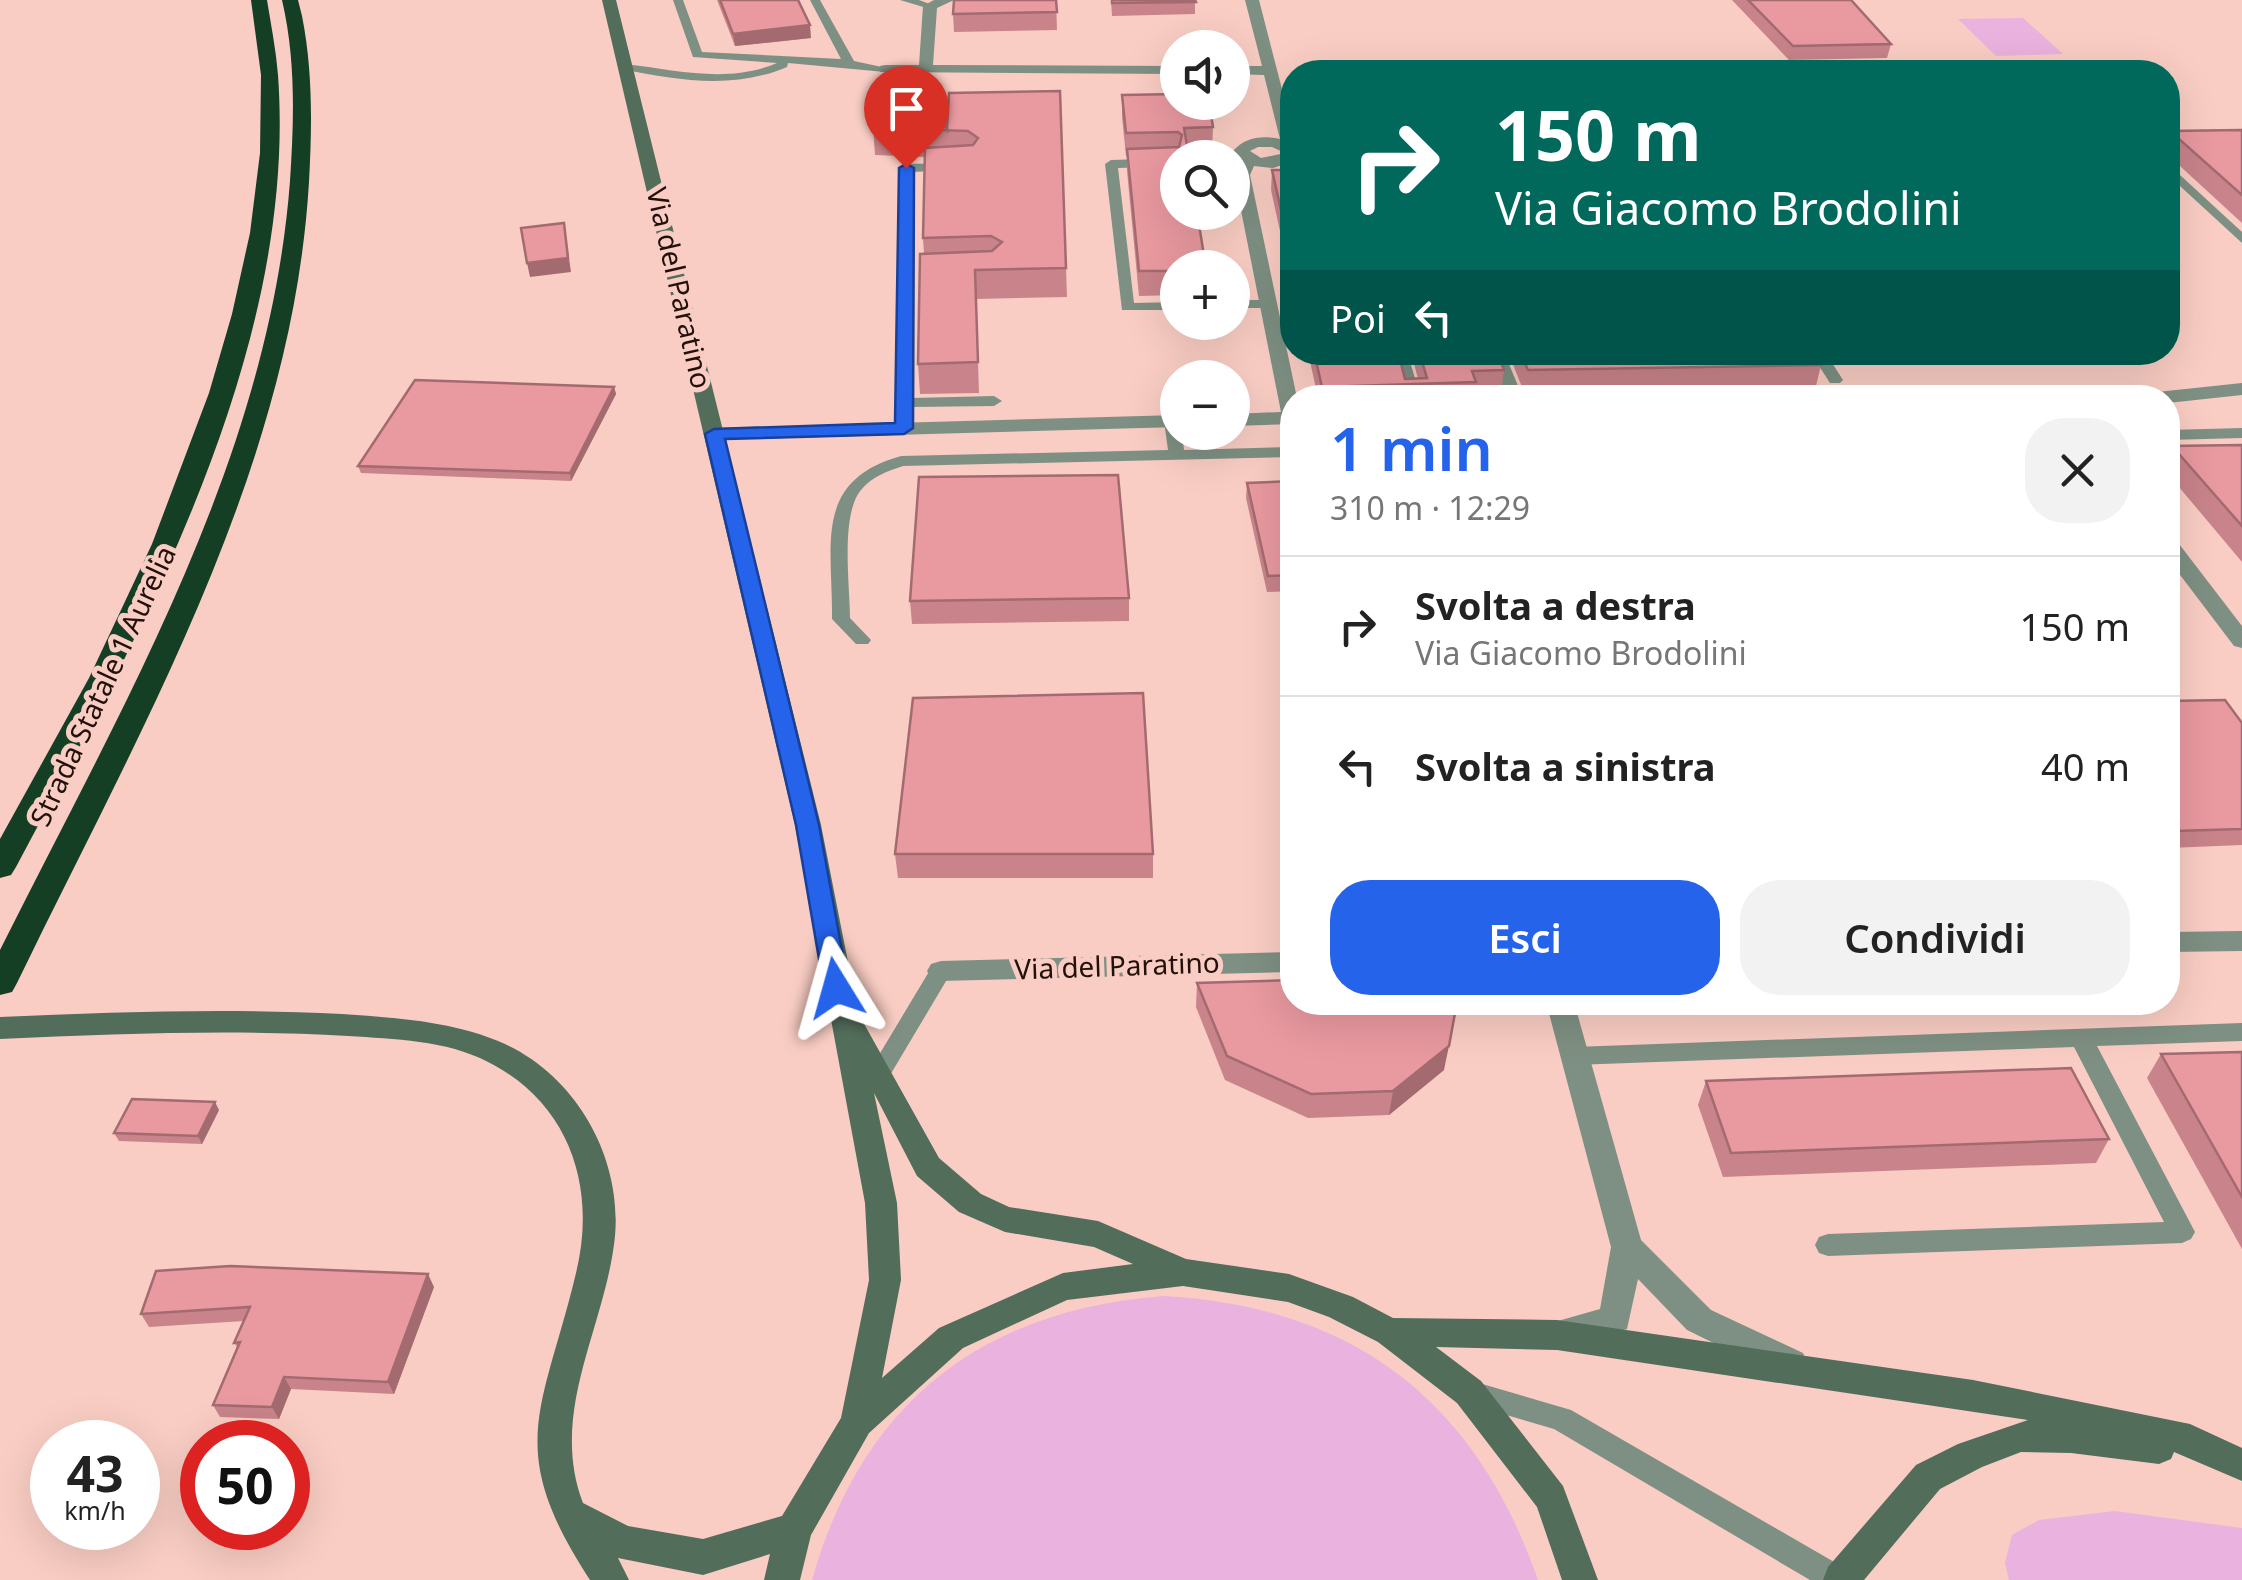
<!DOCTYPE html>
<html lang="it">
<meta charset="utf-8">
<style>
body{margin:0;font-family:"Noto Sans",sans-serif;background:#f2f2f2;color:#222;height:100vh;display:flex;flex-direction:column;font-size:38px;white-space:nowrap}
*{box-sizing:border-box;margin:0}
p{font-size:32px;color:#767676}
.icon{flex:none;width:55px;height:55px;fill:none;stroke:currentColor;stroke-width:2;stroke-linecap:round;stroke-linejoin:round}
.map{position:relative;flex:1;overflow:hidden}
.panel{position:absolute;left:1280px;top:385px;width:900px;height:630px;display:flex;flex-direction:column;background:#fff;border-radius:40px;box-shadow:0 10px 40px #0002}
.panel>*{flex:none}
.guide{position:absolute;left:1280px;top:60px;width:900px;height:305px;border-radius:40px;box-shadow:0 10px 40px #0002;background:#00695c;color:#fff;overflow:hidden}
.controls{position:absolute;left:1160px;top:30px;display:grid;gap:20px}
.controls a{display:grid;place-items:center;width:90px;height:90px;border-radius:50%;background:#fff;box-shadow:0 10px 40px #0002;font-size:50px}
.speed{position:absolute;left:30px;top:1420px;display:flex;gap:20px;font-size:50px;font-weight:700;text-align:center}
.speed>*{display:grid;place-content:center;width:130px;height:130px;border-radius:50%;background:#fff;box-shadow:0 10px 40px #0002;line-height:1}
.speed small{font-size:25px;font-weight:400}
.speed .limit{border:15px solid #d22;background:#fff;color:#111}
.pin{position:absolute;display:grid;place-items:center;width:85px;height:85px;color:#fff;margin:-102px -42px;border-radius:50% 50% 50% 0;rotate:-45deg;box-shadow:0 0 10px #0007}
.pin .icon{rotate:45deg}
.me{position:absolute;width:110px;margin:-55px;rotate:352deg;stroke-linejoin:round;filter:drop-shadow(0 0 8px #0008)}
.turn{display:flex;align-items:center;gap:35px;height:210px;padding:0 50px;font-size:45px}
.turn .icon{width:130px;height:130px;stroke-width:2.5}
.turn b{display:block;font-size:70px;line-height:85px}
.then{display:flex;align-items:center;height:95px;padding:0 50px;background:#0003;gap:20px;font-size:38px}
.round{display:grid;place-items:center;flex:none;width:105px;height:105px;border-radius:40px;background:#f2f2f2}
.head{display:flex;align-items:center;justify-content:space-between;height:170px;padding:0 50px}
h1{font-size:60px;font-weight:600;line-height:75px;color:#2563eb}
.cta{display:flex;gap:20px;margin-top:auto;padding:20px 50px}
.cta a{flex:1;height:115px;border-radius:40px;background:#2563eb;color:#fff;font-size:40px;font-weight:600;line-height:115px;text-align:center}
.cta a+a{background:#f2f2f2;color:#222}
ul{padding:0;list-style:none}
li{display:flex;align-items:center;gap:30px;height:140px;padding:0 50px;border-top:2px solid #e0e0e0}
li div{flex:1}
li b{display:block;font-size:38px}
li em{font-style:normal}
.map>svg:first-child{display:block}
</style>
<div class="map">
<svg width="2242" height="1580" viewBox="0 0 2242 1580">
<rect width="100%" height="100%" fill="#f9cdc3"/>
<!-- green -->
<g fill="#eab2df">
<polygon points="2023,18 2063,54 1996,56 1958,19"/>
<path d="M1164,1296C1354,1307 1475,1400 1538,1580H812C862,1403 981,1310 1164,1296Z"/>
<polygon points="2115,1511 2242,1528 2242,1580 2009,1580 2005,1563 2012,1535 2039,1520"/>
</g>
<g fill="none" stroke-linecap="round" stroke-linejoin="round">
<!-- lane -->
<g fill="#7e9083" fill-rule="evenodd">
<path d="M673,0H683L702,52L841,59L810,0H820L854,61L891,69L885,72L788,63L787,67C733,90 677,80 621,69L619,67L625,64C677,70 727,84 777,63L693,57Z"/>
<polygon points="900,0 919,0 935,6 930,9"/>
<polygon points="1178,158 1178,166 1118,168 1134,303 1178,302 1178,310 1122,310 1105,164 1111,160"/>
<polygon points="949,163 955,167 954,170 912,172 912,398 994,396 1002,401 994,406 912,407 912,429 904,434 896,429 900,168 906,164"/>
<polygon points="2168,164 2242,232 2242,243 2168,175"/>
<polygon points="1232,300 1268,300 1275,304 1268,308 1232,308"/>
<polygon points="1392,352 1407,352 1421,398 1405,398"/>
<polygon points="1489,352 1504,352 1523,398 1507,398"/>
<polygon points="1810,352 1825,352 1843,380 1840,383 1830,383"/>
<path d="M1172,416L1178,418V432H1182L1184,450L1292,447V457L903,466C888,471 871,477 861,490C840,515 850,586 850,618L871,640L868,644H856L832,619C833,545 812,481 901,456L1168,450L1164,421Z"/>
<polygon points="2242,428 2242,438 2168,440 2168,430"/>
<polygon points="941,963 949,965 952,971 886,1082 878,1085 870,1082 866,1076 870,1070 933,965"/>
<polygon points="2242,1023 2242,1041 2097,1046 2195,1232 2191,1239 2182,1243 1828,1256 1819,1253 1815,1245 1819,1237 1828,1234 2164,1222 2074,1047 1574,1065 1566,1062 1562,1056 1566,1050 1574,1047"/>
<polygon points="1472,1381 1571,1410 1848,1570 1853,1580 1810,1580 1554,1429 1462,1402 1458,1393 1462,1384"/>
</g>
<!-- street -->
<g fill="#7e9083" fill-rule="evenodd">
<polygon points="934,0 954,0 937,8 933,65 1178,66 1178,74 880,72 880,66 885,65 919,65 923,6"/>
<path d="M1245,0H1259L1292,128V162L1273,168L1254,166L1250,175L1297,398H1292V424L1232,426V414L1281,412L1234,175L1241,160L1233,151C1245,137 1262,135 1280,139L1264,75L1232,74V66H1262ZM1258,147H1272L1285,153L1261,158L1250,151Z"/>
<polygon points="2242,383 2242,395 2168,403 2168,398 2148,398 2157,392"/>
<polygon points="1178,415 1178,427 714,440 704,434 714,428"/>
<polygon points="2168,539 2176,540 2242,626 2242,648 2234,646 2168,559"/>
<polygon points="2242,931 2242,951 2168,952 2168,932"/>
<polygon points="1292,952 1292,972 941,981 931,978 927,971 931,964 941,961"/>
<polygon points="1546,1002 1574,1002 1641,1240 1711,1310 1803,1353 1808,1364 1803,1375 1791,1379 1779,1375 1687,1330 1638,1279 1627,1329 1563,1347 1551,1343 1547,1333 1551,1323 1600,1309 1611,1247"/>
</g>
<!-- secondary -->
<path fill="#526d5a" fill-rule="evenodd" d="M602,0H616L821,825L858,1013L939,1158L981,1194L1009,1207L1098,1221L1186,1259L1289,1274L1353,1297L1393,1318L1557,1320L1973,1380L2190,1424L2242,1448V1481L2174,1452L2171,1459L2159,1464L2071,1453L2021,1452L1982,1467L1940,1489L1864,1580H1823L1828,1567L1916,1465L1958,1444L2028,1420L1557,1350L1436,1347L1481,1381L1563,1486L1598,1580H1562L1537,1507L1457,1403L1378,1342L1329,1317L1288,1302L1183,1286L1067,1300L963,1348L869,1433L811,1535L800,1580H764L770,1554L703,1575L618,1558L629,1580H590C503,1447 543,1411 576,1273C597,1188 570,1103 488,1062C446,1040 394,1039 348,1036C232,1029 116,1034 0,1039V1017C114,1012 228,1008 342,1014C397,1018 454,1021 505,1044C577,1077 622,1158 615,1236C606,1327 548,1411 583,1503L628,1526L703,1539L782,1516L841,1418L869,1280L865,1203L795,825ZM874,1093L917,1176L959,1212L1005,1232L1094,1247L1133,1264L1063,1273L939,1328L882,1378L901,1280L897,1203Z"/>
<!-- highway -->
<g fill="#153f25" fill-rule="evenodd">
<path d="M251,0H267C271,25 276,50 278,75C298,351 141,632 16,867L11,875L0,878V839L89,678L152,544L209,393L232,314L250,233L260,153L261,75Z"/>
<path d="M282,0H298L302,16C313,71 312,126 309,182C292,470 140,729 17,983L12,992L0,995V950C122,706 269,459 290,181C294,120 296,60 282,0Z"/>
</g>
</g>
<!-- wall -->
<g fill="#c8848a">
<polygon points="717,0 798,0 811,38 735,46"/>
<polygon points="1056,0 1057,30 954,32 953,14"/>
<polygon points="1111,0 1195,0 1195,14 1112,16"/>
<polygon points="1732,0 1851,0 1891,44 1887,58 1789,60"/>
<polygon points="1060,91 1067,297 976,299 979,393 920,394 918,364 924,254 923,238 925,157 875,155 873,128 947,130"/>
<polygon points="1122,95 1213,127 1212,150 1188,150 1178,268 1178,295 1139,296 1127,171 1127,156 1126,156 1122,117"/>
<polygon points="2242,130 2242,223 2168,155 2168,137 2170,131"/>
<polygon points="1272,170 1292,170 1292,286 1271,190"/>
<polygon points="1308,352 1398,352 1405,379 1418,379 1411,352 1497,352 1504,370 1501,392 1474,393 1473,398 1318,398"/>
<polygon points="1508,352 1814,352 1821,365 1816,386 1524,392"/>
<polygon points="614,387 616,394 571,481 361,473 358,466"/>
<polygon points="2242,445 2242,562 2168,474 2168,457 2172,446"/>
<polygon points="1292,481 1292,591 1267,592 1246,498 1247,483"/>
<polygon points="1129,598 1129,621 912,624 910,601"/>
<polygon points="2168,701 2242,723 2242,845 2168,848"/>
<polygon points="895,854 1153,854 1153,878 898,878"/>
<polygon points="1197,983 1444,1070 1389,1115 1308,1118 1225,1080 1196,1007"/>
<polygon points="2242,1052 2242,1249 2147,1078 2161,1054"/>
<polygon points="1706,1081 2109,1139 2096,1163 1723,1177 1698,1105"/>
<polygon points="219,1110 202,1144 119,1141 114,1133"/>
<polygon points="434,1287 394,1394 291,1389 279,1419 220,1417 213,1405 238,1348 234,1343 244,1321 149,1327 141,1314"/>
</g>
<!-- shaded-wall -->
<g fill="#a36b70">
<polygon points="810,25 811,38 735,46 733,34"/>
<polygon points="564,223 571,272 530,277 527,263"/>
<polygon points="614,387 616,394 571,481 570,473"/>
<polygon points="1458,1002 1444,1070 1389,1115 1393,1091"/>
<polygon points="215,1102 219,1110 202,1144 198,1136"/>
<polygon points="428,1274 434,1287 394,1394 388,1382"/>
<polygon points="284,1377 291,1389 279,1419 272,1407"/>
</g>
<!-- building -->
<g fill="#e999a0" stroke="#a36b70" stroke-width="2.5">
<polygon points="720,0 798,0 810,25 733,34"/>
<polygon points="954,0 1056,0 1057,12 953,14"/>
<polygon points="1112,0 1195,0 1196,2 1112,3"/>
<polygon points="1748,0 1851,0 1891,44 1793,46"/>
<polygon points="1060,91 1066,268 975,270 978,362 918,364 920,254 992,251 1002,242 991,236 923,238 925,148 973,145 978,138 968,131 873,128 878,94 924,93 947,130 949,93"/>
<polygon points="1178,94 1178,102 1209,102 1213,127 1184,128 1189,158 1178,158 1178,212 1197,212 1206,268 1178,268 1178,271 1139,271 1127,149 1179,147 1182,135 1178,132 1126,133 1122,95"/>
<polygon points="2242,130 2242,195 2170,131"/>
<polygon points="1272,170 1292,170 1292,259"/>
<polygon points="564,223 568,258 527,263 521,228"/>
<polygon points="1314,352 1398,352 1405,379 1427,378 1419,352 1497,352 1504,370 1472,371 1476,382 1322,387"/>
<polygon points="1520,352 1814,352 1821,365 1528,370"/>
<polygon points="415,380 614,387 570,473 358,466"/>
<polygon points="2242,445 2242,526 2172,446"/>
<polygon points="1118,475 1129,598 910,601 919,477"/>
<polygon points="1292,481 1292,575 1268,576 1247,483"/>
<polygon points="1143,693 1153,854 895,854 913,698"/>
<polygon points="2225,700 2242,723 2242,829 2174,831 2168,822 2168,701"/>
<polygon points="1292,980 1292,1002 1457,1002 1449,1046 1393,1091 1311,1094 1227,1056 1197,983"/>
<polygon points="2242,1052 2242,1197 2161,1054"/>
<polygon points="2071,1068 2109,1139 1731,1153 1706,1081"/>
<polygon points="132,1099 215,1102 198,1136 114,1133"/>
<polygon points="230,1266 428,1274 388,1382 284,1377 272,1407 213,1405 240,1342 234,1343 250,1307 141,1314 156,1271"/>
</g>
<!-- route -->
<polygon fill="#2563eb" stroke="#184099" stroke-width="2.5" points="906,164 914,168 913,428 904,434 725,439 819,825 849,988 845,994 827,994 824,988 796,825 705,434 714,429 895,423 899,168"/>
<g text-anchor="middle" stroke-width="10" stroke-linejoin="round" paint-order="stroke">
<!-- street labels -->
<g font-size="28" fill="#22100b" stroke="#f9cdc3">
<text transform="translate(679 288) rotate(77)" y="10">Via del Paratino</text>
<text transform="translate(103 686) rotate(-65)" y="10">Strada Statale 1 Aurelia</text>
<text transform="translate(1117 966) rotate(-2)" y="10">Via del Paratino</text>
</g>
</g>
</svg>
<div class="controls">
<a><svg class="icon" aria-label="sound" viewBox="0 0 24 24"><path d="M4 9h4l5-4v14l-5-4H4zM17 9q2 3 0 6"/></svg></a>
<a><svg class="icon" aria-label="search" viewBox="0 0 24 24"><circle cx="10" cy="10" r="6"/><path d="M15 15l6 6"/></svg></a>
<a>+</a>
<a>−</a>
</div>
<div class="speed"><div>43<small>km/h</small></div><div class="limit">50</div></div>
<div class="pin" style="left:906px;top:168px;background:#d93025"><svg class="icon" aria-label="arrive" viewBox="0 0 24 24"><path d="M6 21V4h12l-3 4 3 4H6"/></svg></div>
<svg class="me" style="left:836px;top:988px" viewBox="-20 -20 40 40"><path d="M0-17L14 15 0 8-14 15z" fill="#2563eb" stroke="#fff" stroke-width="4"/></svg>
<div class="guide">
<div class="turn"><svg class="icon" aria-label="right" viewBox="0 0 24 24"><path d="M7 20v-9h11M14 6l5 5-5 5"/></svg><div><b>150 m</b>Via Giacomo Brodolini</div></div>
<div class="then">Poi<svg class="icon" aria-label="left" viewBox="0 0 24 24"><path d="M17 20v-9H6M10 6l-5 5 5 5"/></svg></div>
</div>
<section class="panel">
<div class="head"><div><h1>1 min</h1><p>310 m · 12:29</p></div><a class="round"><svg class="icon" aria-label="close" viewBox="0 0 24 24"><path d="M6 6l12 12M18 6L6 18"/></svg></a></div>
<ul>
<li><svg class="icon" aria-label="right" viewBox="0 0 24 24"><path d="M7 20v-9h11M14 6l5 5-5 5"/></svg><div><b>Svolta a destra</b><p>Via Giacomo Brodolini</p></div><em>150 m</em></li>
<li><svg class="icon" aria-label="left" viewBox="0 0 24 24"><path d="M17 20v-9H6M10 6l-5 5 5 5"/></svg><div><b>Svolta a sinistra</b></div><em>40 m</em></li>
</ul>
<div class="cta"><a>Esci</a><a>Condividi</a></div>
</section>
</div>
